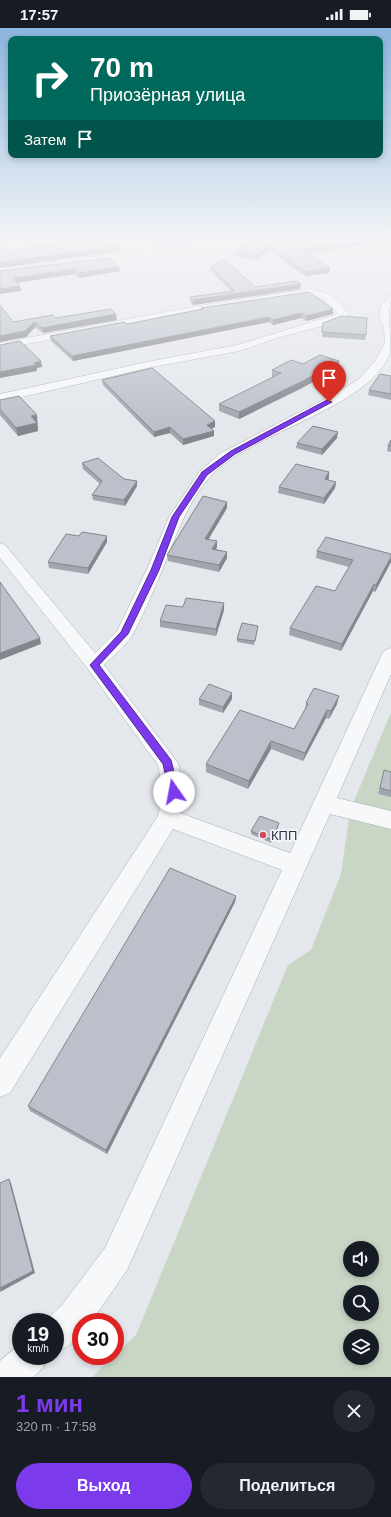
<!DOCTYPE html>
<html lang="ru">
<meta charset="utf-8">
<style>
body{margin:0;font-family:Arial,sans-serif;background:#242831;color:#f1f3f6;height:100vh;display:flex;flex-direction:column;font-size:15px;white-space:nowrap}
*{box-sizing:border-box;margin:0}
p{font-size:13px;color:#9ea1a6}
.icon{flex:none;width:22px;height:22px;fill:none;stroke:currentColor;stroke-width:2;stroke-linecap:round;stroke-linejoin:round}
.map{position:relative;height:1349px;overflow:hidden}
.side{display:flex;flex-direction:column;background:#171b24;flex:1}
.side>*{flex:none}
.banner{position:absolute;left:8px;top:8px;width:375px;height:122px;border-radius:8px;box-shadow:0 2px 6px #0003;background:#00695c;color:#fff;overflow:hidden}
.controls{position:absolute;left:343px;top:1213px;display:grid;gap:8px}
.controls a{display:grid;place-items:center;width:36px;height:36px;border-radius:50%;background:#171b24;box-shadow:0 2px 6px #0003;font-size:20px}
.speed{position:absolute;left:12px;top:1285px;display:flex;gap:8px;font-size:20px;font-weight:700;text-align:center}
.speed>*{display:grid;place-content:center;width:52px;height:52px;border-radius:50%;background:#171b24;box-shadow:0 2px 6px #0003;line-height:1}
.speed small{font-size:10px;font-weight:400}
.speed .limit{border:6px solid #d22;background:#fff;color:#111}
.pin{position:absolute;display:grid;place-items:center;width:34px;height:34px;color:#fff;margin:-41px -17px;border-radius:50% 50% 50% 0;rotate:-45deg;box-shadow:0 0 4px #0007}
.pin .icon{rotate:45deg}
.me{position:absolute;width:44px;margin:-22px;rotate:348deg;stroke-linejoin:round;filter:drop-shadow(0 0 3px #0008)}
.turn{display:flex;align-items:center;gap:14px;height:84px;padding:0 16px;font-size:18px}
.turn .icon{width:52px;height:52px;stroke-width:2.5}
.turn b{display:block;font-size:28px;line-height:34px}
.then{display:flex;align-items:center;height:38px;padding:0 16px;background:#0003;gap:8px;font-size:15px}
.round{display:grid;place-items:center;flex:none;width:42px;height:42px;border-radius:21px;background:#242831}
.overview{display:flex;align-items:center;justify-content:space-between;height:68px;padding:0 16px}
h1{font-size:24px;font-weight:600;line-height:30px;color:#7c3aed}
.cta{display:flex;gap:8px;margin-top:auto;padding:8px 16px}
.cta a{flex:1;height:46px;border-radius:24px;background:#7c3aed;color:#fff;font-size:16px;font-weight:600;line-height:46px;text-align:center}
.cta a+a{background:#242831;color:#f1f3f6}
.status{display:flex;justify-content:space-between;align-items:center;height:28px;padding:0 20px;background:#171b24;direction:ltr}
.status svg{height:11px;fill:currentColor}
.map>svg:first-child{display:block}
</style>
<div class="status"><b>17:57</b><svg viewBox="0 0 49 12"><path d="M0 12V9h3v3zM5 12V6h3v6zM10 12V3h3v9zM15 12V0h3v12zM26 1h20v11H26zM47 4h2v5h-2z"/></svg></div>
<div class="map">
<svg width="391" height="1349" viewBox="0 0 391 1349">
<rect width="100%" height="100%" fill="#e4e7ec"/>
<!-- green -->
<path fill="#c9d6c5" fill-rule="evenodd" d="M391,684V1349H92L136,1307L288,937L311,922L341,846L350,783ZM350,1220H372V1242H350ZM350,1264H372V1286H350ZM350,1308H372V1330H350Z"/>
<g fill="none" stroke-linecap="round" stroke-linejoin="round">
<defs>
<g id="minor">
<polygon points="272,209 299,209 295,211 83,236 79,233 83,230"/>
<path d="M309,261C329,263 338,271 349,287L334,295L280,309L239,323L152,339L0,374V366L152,333L237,317L338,286L323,270L309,267L198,284L0,321V315L198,278Z"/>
<path d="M391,268C391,274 389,280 389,286C389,297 391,314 390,325C368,382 251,403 210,449C187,475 176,508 163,540C154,562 144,585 133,606C126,618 113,628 104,637L178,735L185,764L180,785L290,825L382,626L385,622L391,620V646L337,770L391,783V801L330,786L127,1242L91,1294H81V1305L67,1319L55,1324V1294H44L62,1277L105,1220L282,842L173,801L10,1065L0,1069V1030L158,788L163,764L158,737L88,641L0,530V515L5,517L95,625L117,603L147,541L169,489L200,443L221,425L338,364L359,351L375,333L385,315L384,300L379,287L381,278L388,269Z"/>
<polygon points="21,1315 21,1328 48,1328 43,1340 33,1349 0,1349 0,1333"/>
</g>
</defs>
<!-- minor casing -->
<use href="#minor" stroke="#a9aeb7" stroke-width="1"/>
<!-- minor -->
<use href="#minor" fill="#f7f8fa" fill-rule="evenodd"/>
</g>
<!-- wall -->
<g fill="#a1a5ae">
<polygon points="69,209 119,218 120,223 0,240 0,214 6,223 70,214"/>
<polygon points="153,209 186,209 189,211 189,216 164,219"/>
<polygon points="288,209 384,209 380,210 380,214 308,225 330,240 329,245 305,248 269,223 256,232 235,228 235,223"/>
<polygon points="109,230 120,243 79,250 75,246 17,255 20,258 21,263 0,243"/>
<polygon points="211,239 255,259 301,256 300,261 193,277 190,274 190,269 231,263 211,243"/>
<polygon points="201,280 333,286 306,293 301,290 273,297 269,294 73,333 51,313 50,308 127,296 201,281"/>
<polygon points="56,290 117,292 43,305 35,299 26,309 13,294"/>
<polygon points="323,295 366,307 365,312 322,309"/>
<polygon points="339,333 338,340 302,360 239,391 219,383 219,376 273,349 272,349 272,342 303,336"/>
<polygon points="391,348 391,372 368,367 369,362"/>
<polygon points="102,352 215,399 211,401 214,403 214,408 183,417 170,405 154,409 103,357"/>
<polygon points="0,372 38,395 37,395 38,403 18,408 0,387"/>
<polygon points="337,410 322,427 296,420 297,415"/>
<polygon points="391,412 391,424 387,423 388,418"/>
<polygon points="82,435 124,451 137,453 137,458 125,478 93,472 92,467 100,456 83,441"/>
<polygon points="329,444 329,450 327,452 336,454 335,460 324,476 278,465 279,459"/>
<polygon points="227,474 227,480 208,512 217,519 216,521 227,524 227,530 219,544 168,533 167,527"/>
<polygon points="107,514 88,546 49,540 48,534"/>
<polygon points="317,523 391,534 375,564 373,563 341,623 289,607 290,600 335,563 349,539 316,530"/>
<polygon points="224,575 224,582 216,608 160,599 160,593 183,579"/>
<polygon points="258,598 254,617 237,614 237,611"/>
<polygon points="199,671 232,671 223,685 199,677"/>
<polygon points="306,675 337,676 329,691 326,690 303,733 271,721 248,761 206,744 206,736 294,701 305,683"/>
<polygon points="384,742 391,744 391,769 378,766"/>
<polygon points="278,799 271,815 251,806 251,803"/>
<polygon points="236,868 235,874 107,1126 30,1083 28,1078"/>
</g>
<!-- shaded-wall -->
<g fill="#83868d">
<polygon points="380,210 380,214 303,226 303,222"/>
<polygon points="189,211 189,216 164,219 163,214"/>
<polygon points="119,218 120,223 0,240 0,235"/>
<polygon points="270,219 269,223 256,232 256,227"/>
<polygon points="119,239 120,243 79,250 79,245"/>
<polygon points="330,240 329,245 305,248 306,244"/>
<polygon points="75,241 75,246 14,255 13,250"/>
<polygon points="301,256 300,261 193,277 193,272"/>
<polygon points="20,258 21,263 0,266 0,261"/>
<polygon points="333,281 333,286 306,293 307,288"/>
<polygon points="301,285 301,290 273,297 273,292"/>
<polygon points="116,286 117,292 43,305 42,300"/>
<polygon points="269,289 269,294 73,333 72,328"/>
<polygon points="35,294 35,299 26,309 0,314 0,308"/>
<polygon points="41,333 42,339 37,340 37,343 0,350 0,344 34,335"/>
<polygon points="339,333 338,340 302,360 239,391 239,384"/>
<polygon points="37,387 38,403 18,408 16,400 31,388"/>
<polygon points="215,393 215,399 207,403 207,397"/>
<polygon points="170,399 170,405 154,409 154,404"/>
<polygon points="214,403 214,408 183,417 183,411"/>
<polygon points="338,404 337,410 322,427 322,421"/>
<polygon points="329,444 329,450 324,457 325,451"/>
<polygon points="137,453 137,458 125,478 124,472"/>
<polygon points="336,454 335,460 324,476 324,470"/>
<polygon points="227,474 227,480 205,517 205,511"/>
<polygon points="107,508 107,514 88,546 88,540"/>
<polygon points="217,513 217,519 212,527 212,521"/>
<polygon points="227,524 227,530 219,544 219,537"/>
<polygon points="391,529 391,534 375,564 376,557"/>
<polygon points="374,556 373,563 341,623 342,616"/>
<polygon points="224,575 224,582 216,608 216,601"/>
<polygon points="40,610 41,616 0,632 0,625"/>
<polygon points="232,665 232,671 223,685 223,679"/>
<polygon points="339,668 337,676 329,691 331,683"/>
<polygon points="327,682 326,690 303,733 305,725"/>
<polygon points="271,713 271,721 248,761 249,753"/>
<polygon points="279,795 278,799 271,815 272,812"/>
<polygon points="236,868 235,874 107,1126 106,1122"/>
<polygon points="9,1151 11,1155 35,1245 0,1264"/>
</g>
<!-- building -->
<g fill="#bbc0ca" stroke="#83868d">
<polygon points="69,209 110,209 119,218 0,235 0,214 6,223 73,214"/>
<polygon points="157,209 186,209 189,211 163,214"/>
<polygon points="288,209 379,209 380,210 303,222 330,240 306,244 270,219 256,227 235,223 251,213"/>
<polygon points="109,230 119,239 79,245 75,241 13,250 20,258 0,261 0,243"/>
<polygon points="224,231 255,259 297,253 301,256 193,272 190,269 235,263 211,239"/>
<polygon points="309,264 333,281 307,288 301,285 273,292 269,289 72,328 50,308 124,294 127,296 203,281 201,280"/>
<polygon points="0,277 13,294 53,287 56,290 111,281 116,286 42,300 35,294 25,303 0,308"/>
<polygon points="342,288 367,290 366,307 322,304 323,295"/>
<polygon points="20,313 41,333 34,335 36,337 0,344 0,317"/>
<polygon points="320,327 339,333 303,353 239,384 219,376 281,345 272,342 291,332 303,336"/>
<polygon points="152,340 215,393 207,397 214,403 183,411 170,399 154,404 102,352"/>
<polygon points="380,346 391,348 391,366 369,362"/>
<polygon points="19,368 37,387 31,388 37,395 16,400 0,381 0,372"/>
<polygon points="313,398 338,404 322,421 297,415"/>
<polygon points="391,412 391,418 388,418"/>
<polygon points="98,430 124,451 137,453 124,472 92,467 102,453 82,435"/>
<polygon points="296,436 329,444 325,451 336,454 324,470 279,459"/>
<polygon points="203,468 227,474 205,511 217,513 212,521 227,524 219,537 167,527"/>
<polygon points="82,504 107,508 88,540 48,534 66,506 79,508"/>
<polygon points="326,509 391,526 391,529 376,557 374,556 342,616 290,600 316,558 335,563 353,532 317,523"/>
<polygon points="0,554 40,610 0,625"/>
<polygon points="186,570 224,575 216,601 160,593 166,577 183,579"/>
<polygon points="242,595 258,598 255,613 237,611"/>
<polygon points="209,656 232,665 223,679 199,671"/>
<polygon points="314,660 339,668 331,683 327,682 305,725 271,713 249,753 206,736 240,682 294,701 308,676 306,675"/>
<polygon points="384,742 391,744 391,763 380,760"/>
<polygon points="260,788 279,795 272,812 251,803"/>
<polygon points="170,840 236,868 106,1122 28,1078"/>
<polygon points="9,1151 33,1243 0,1260 0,1155"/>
</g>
<!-- sky -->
<linearGradient id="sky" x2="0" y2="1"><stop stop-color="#8bb4dd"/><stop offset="0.53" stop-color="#f3f4f6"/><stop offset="1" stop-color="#f3f4f6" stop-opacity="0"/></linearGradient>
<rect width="391" height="398" fill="url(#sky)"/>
<!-- route -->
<polygon fill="#7c3aed" stroke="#51269a" points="327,372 332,374 235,426 207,447 179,489 159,542 128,606 99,637 171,732 179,764 178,767 170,767 163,736 90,637 121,604 151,542 172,489 202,444 231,423"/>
<!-- markers -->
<circle fill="#d1495b" stroke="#f4f6f9" stroke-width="1.5" cx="263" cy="807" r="4"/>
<g text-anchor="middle" stroke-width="3.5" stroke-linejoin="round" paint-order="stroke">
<!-- poi labels -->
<g font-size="13" fill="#2b3445" stroke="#f4f6f9" text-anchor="start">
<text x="271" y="812">КПП</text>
</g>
</g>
</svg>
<div class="controls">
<a><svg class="icon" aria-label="sound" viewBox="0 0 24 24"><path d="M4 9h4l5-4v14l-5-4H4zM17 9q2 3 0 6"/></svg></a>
<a><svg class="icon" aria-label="search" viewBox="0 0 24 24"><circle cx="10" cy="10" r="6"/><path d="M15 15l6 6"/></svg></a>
<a><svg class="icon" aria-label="layers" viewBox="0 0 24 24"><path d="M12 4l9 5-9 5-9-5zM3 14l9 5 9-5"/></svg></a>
</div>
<div class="speed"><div>19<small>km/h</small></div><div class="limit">30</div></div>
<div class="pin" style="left:329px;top:374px;background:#d93025"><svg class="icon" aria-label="arrive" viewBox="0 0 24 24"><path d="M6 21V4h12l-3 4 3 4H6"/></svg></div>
<svg class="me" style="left:174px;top:764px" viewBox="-20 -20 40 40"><circle r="19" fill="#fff"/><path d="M0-13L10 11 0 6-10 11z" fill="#7c3aed"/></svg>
<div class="banner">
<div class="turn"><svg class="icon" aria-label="right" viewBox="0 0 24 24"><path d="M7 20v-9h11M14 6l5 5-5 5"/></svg><div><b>70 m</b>Приозёрная улица</div></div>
<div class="then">Затем<svg class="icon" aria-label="arrive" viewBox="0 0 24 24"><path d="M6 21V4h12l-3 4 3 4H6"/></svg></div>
</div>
</div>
<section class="side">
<div class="overview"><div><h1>1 мин</h1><p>320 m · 17:58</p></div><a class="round"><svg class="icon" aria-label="close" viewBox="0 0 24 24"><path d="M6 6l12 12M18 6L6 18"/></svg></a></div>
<div class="cta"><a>Выход</a><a>Поделиться</a></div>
</section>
